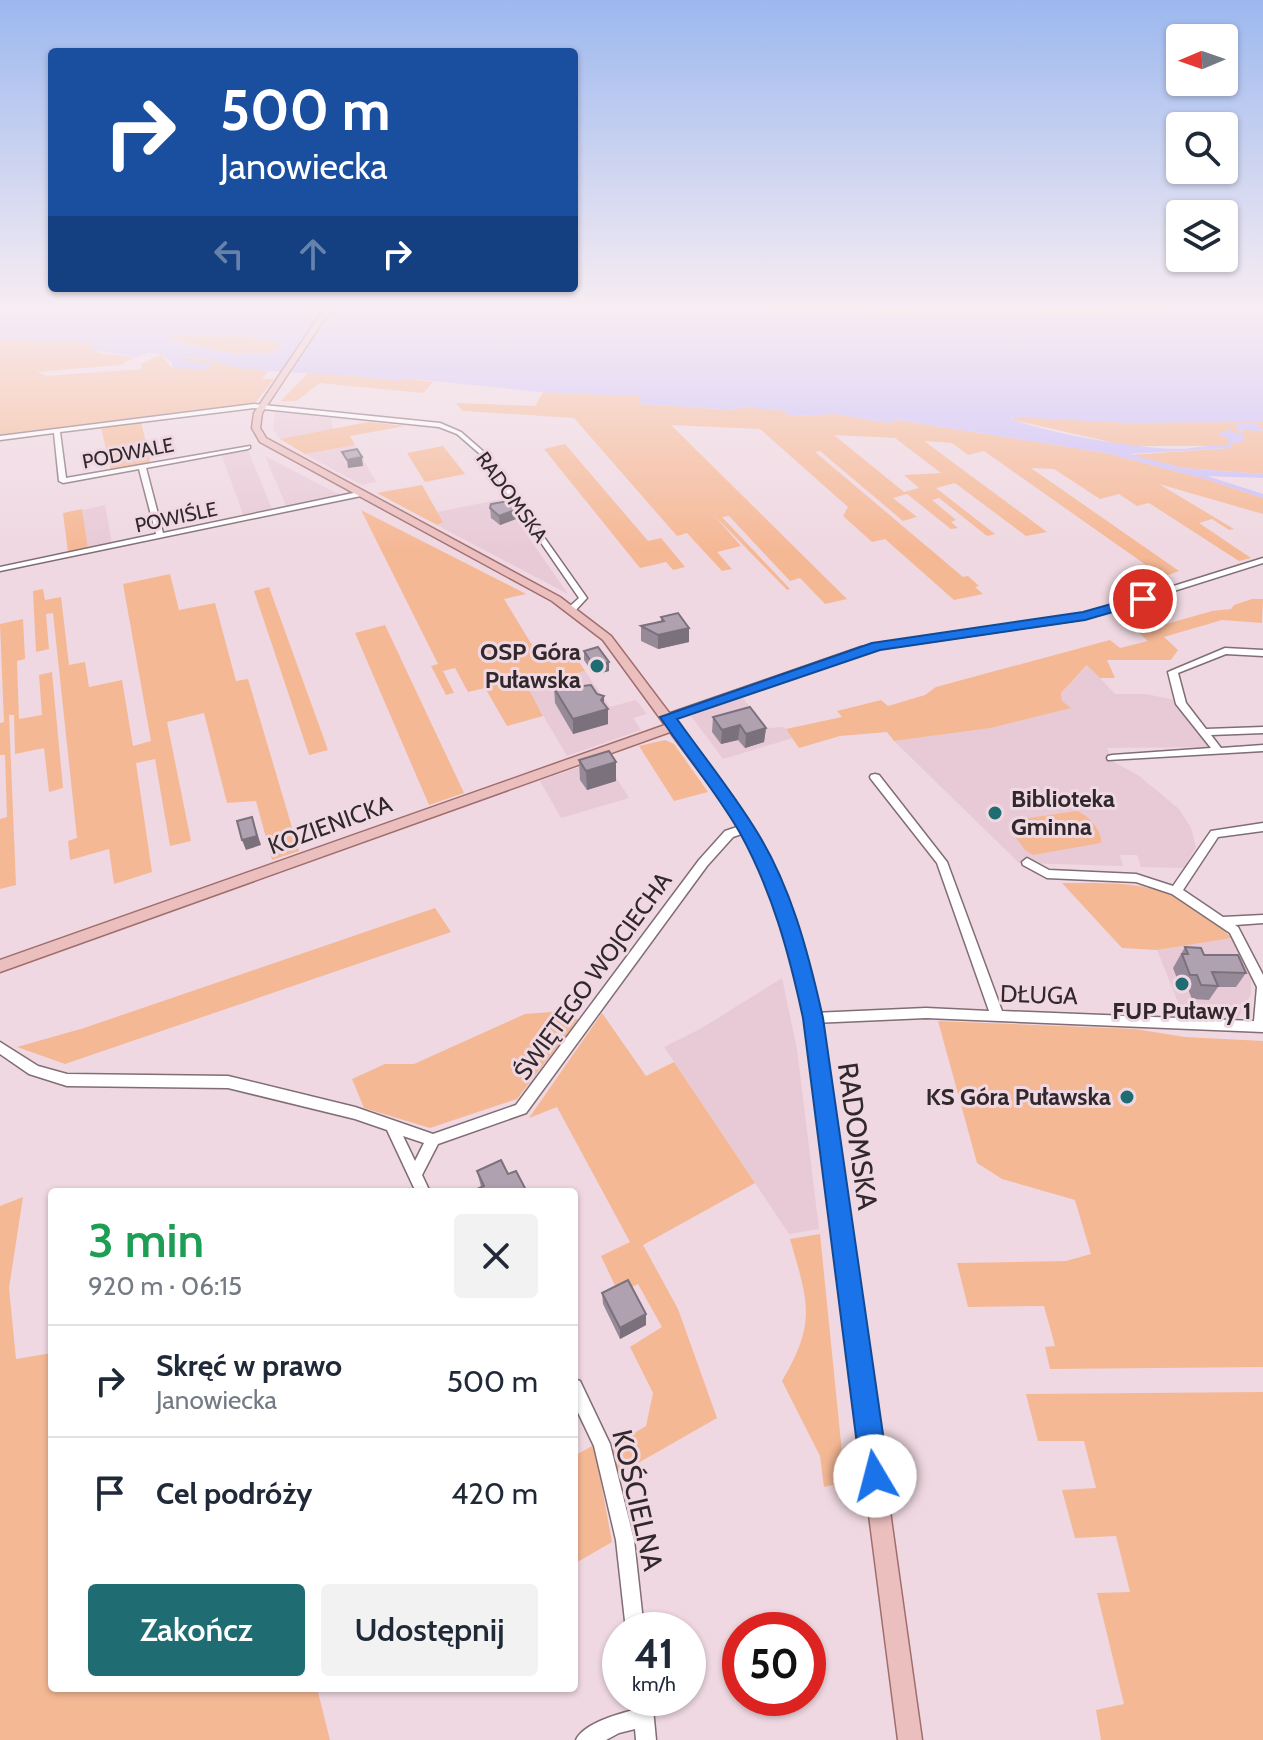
<!DOCTYPE html>
<html lang="pl">
<meta charset="utf-8">
<style>
body{margin:0;font-family:Cabin,sans-serif;background:#f2f2f3;color:#1f2937;height:100vh;display:flex;flex-direction:column;font-size:30px;white-space:nowrap}
*{box-sizing:border-box;margin:0}
p{font-size:26px;color:#747a83}
.icon{flex:none;width:44px;height:44px;fill:none;stroke:currentColor;stroke-width:2;stroke-linecap:round;stroke-linejoin:round}
.map{position:relative;flex:1;overflow:hidden}
.details{position:absolute;left:48px;top:1188px;width:530px;height:504px;display:flex;flex-direction:column;background:#fff;border-radius:8px;box-shadow:0 2px 6px #0004}
.details>*{flex:none}
.guide{position:absolute;left:48px;top:48px;width:530px;height:244px;border-radius:8px;box-shadow:0 2px 6px #0004;background:#1a4fa0;color:#fff;overflow:hidden}
.needle{width:52px;rotate:268deg}
.tools{position:absolute;left:1166px;top:24px;display:grid;gap:16px}
.tools a{display:grid;place-items:center;width:72px;height:72px;border-radius:8px;background:#fff;box-shadow:0 2px 6px #0004;font-size:40px}
.speed{position:absolute;left:602px;top:1612px;display:flex;gap:16px;font-size:40px;font-weight:700;text-align:center}
.speed>*{display:grid;place-content:center;width:104px;height:104px;border-radius:50%;background:#fff;box-shadow:0 2px 6px #0004;line-height:1}
.speed small{font-size:20px;font-weight:400}
.speed .limit{border:12px solid #d22;background:#fff;color:#111}
.pin{position:absolute;display:grid;place-items:center;width:68px;height:68px;color:#fff;margin:-34px;border:4px solid #fff;border-radius:50%;box-shadow:0 2px 8px #0007}
.me{position:absolute;width:88px;margin:-44px;rotate:352deg;stroke-linejoin:round;filter:drop-shadow(0 0 6px #0008)}
.turn{display:flex;align-items:center;gap:28px;height:168px;padding:0 40px;font-size:36px}
.turn .icon{width:104px;height:104px;stroke-width:2.5}
.turn b{display:block;font-size:56px;line-height:68px}
.lanes{display:flex;align-items:center;height:76px;padding:0 40px;background:#0003;justify-content:center;gap:40px;direction:ltr}
.lanes .off{opacity:.35}
.round{display:grid;place-items:center;flex:none;width:84px;height:84px;border-radius:8px;background:#f2f2f3}
.summary{display:flex;align-items:center;justify-content:space-between;height:136px;padding:0 40px}
h1{font-size:48px;font-weight:600;line-height:60px;color:#1e9e55}
.primary-button{display:flex;gap:16px;margin-top:auto;padding:16px 40px}
.primary-button a{flex:1;height:92px;border-radius:8px;background:#206c73;color:#fff;font-size:32px;font-weight:600;line-height:92px;text-align:center}
.primary-button a+a{background:#f2f2f3;color:#1f2937}
ul{padding:0;list-style:none}
li{display:flex;align-items:center;gap:24px;height:112px;padding:0 40px;border-top:2px solid #e0e1e3}
li div{flex:1}
li b{display:block;font-size:30px}
li em{font-style:normal}
.map>svg:first-child{display:block}
</style>
<div class="map">
<svg width="1263" height="1740" viewBox="0 0 1263 1740">
<rect width="100%" height="100%" fill="#efd8e1"/>
<!-- built -->
<g fill="#e8cad6">
<polygon points="275,412 331,418 333,429 280,439 273,429"/>
<polygon points="355,445 376,482 362,485 305,454"/>
<polygon points="247,448 273,511 244,517 221,453"/>
<polygon points="265,456 342,496 287,508"/>
<polygon points="502,499 568,594 437,525 443,522 437,512"/>
<polygon points="105,505 112,544 88,549 82,510"/>
<polygon points="1088,665 1115,694 1146,694 1175,700 1210,747 1107,748 1114,762 1138,775 1179,809 1191,828 1196,847 1184,868 1141,867 1137,855 1120,855 1123,866 1019,863 894,741 991,728 1070,708 1062,701 1061,693"/>
<polygon points="585,671 610,707 636,700 647,714 633,718 641,730 567,756 526,686"/>
<polygon points="742,697 766,728 784,727 793,738 723,759 691,716"/>
<polygon points="604,758 629,798 561,818 540,781"/>
<polygon points="1232,938 1251,976 1251,994 1238,1018 1183,1015 1157,950"/>
<polygon points="782,978 797,1049 819,1229 789,1234 664,1047 702,1028"/>
</g>
<!-- green -->
<g fill="#f5b895" fill-rule="evenodd">
<polygon points="701,306 1202,306 1095,315 964,314 953,318"/>
<path d="M236,335L280,343L281,347C256,365 194,344 167,340L172,336Z"/>
<path d="M0,339L95,343L98,353L136,357L121,365L37,372L47,376L142,369L141,364L161,354L172,368L207,369L177,358C209,356 236,368 268,371L262,379H274L255,403L0,437Z"/>
<polygon points="308,373 348,373 398,381 405,378 433,382 423,393 320,383 296,401 281,401"/>
<path d="M543,392L639,396V404L736,410L740,407L780,410L792,416L836,414L887,423L897,420L1106,453L1209,480L1263,498V514L1159,484L1234,529L1229,530L1212,519L1199,523L1251,558L1239,561L1149,503L1137,506L1119,494L1100,499L1054,469L1031,468L1179,571L1163,577L984,451L968,455L952,443L924,441L1047,532L1026,536L955,483L936,488L995,534L987,536L939,498L932,500L956,520L951,522L958,528L951,529L907,494L893,498L917,517L903,521L820,451L815,452L963,577L968,576L979,586L975,587L983,594L954,600L885,539L872,542L843,516L848,507L760,429L671,425L847,599L825,604L800,578L790,581L729,516L722,517L790,589L787,590L713,514L741,546L717,552L732,569L722,571L687,533L677,536L574,418L463,411L456,403L535,406ZM834,435L895,438L941,473L904,475L919,488L904,492Z"/>
<polygon points="1017,416 1263,422 1263,430 1236,424 1240,435 1229,438 1229,446 1128,446 1009,419"/>
<polygon points="141,422 151,464 111,471 101,427"/>
<polygon points="368,422 405,426 350,436 355,445 305,454 280,439"/>
<polygon points="1243,429 1263,431 1263,474 1183,468 1129,455 1231,448 1232,444 1244,441 1240,437"/>
<polygon points="565,444 648,541 661,538 685,567 673,570 666,562 640,568 544,449"/>
<polygon points="443,446 465,474 425,482 407,453"/>
<polygon points="422,485 443,522 437,525 377,493"/>
<polygon points="82,509 88,549 68,553 63,513"/>
<polygon points="361,510 526,594 504,599 535,650 531,652 534,658 571,649 585,671 527,686 543,716 507,726 485,688 468,692 455,668 443,671 454,693 446,695 431,666 438,664"/>
<polygon points="170,574 179,610 215,603 236,681 248,679 299,851 272,860 256,801 227,803 204,713 167,722 191,841 170,846 155,759 136,763 152,872 114,884 109,849 70,860 68,841 77,838 53,613 46,614 49,649 36,652 33,591 43,589 45,600 61,597 69,665 85,662 89,687 122,680 133,746 151,741 123,584"/>
<polygon points="269,587 328,750 309,755 254,591"/>
<polygon points="1252,599 1263,599 1262,623 1222,620 1164,637 1178,650 1171,660 1107,660 1115,678 1100,678 1087,665 1061,693 1062,701 1071,708 991,728 894,741 887,732 840,736 799,748 786,729 842,717 837,711 881,700 888,706 925,695 936,687 1110,640 1120,648 1148,641 1138,632 1212,611 1231,609 1234,605"/>
<polygon points="23,619 25,659 17,661 19,719 42,715 39,675 52,672 63,788 49,792 44,748 15,754 14,715 9,715 16,885 0,889 0,819 7,817 5,755 0,755 0,723 4,722 0,624"/>
<polygon points="385,625 464,793 429,805 355,633"/>
<polygon points="665,740 674,744 708,792 674,801 639,746"/>
<path d="M1077,811C1088,815 1103,831 1101,843L1033,855L1025,850L1009,828L1015,820Z"/>
<path d="M1062,883C1139,883 1174,881 1232,938L1157,950L1122,948Z"/>
<polygon points="435,908 451,932 65,1064 17,1047 84,1028"/>
<polygon points="564,1011 578,1020 517,1099 430,1128 364,1108 352,1079 385,1064 414,1064 525,1014"/>
<polygon points="602,1013 646,1076 674,1062 755,1183 643,1245 678,1309 717,1418 617,1475 611,1447 646,1426 653,1393 630,1347 662,1327 638,1284 619,1294 601,1256 630,1242 557,1107 529,1118"/>
<polygon points="938,1021 1135,1029 1185,1037 1263,1041 1263,1367 1050,1369 1045,1347 1055,1346 1044,1306 968,1307 957,1263 1066,1261 1091,1254 1075,1200 1002,1179 977,1163"/>
<polygon points="23,1197 9,1288 16,1359 52,1353 52,1688 317,1688 330,1740 0,1740 0,1206"/>
<path d="M820,1234L845,1482L824,1487L820,1456L782,1381C817,1322 808,1302 790,1239Z"/>
<polygon points="1263,1392 1263,1740 1101,1740 1096,1710 1124,1704 1097,1593 1130,1592 1116,1536 1075,1538 1062,1490 1096,1488 1084,1441 1038,1441 1026,1394"/>
<polygon points="594,1445 612,1542 574,1564 574,1456"/>
</g>
<!-- water -->
<path fill="#cabff9" fill-rule="evenodd" d="M0,306H701L953,318L964,314L1095,315L1228,306L1224,309L1232,312L1263,307V422L1129,423L1009,417C1039,433 1143,449 1180,449C1197,448 1210,444 1229,446L1228,438L1217,435L1229,429L1239,435L1236,424H1257L1263,431L1241,430L1245,441L1232,444V448L1129,454L1183,468L1263,474V478L1207,476L1263,494V498L1209,480L1106,453L897,420L887,423L836,414L792,416L780,410L740,407L737,410L639,404V396L550,393L405,378L398,381C347,373 297,374 247,369C220,367 212,355 179,358L214,365L207,369L172,368V363L161,354L146,353L136,357L89,349L94,343L0,339ZM236,335L279,343L281,347C258,364 192,346 168,339L173,336Z"/>
<g fill="none" stroke-linecap="round" stroke-linejoin="round">
<defs>
<g id="minor">
<polygon points="254,404 440,423 461,432 484,452 587,598 575,611 569,611 569,607 579,598 480,454 457,434 439,427 254,408 60,432 66,478 250,446 250,448 248,449 146,468 163,533 358,492 361,492 361,496 0,571 0,567 156,534 139,469 63,483 59,481 54,433 0,440 0,436"/>
<polygon points="1263,558 1263,563 1085,619 866,651 671,719 665,719 663,717 665,715 861,647 1084,614"/>
<polygon points="1225,648 1263,650 1263,656 1226,654 1178,673 1186,703 1206,729 1263,727 1263,733 1211,735 1221,748 1263,745 1263,751 1108,760 1107,758 1108,756 1112,755 1211,748 1176,704 1168,672"/>
<polygon points="875,774 879,775 947,862 1002,1011 1254,1021 1257,987 1230,933 1172,894 1136,882 1047,878 1023,865 1022,862 1027,858 1049,870 1136,874 1173,886 1211,831 1263,823 1263,831 1218,837 1183,890 1223,917 1263,915 1263,923 1235,925 1238,927 1263,975 1263,1032 926,1018 813,1023 809,1022 807,1018 809,1014 813,1013 926,1008 989,1011 937,863 871,779 870,777 871,775"/>
<path d="M746,824L751,828L750,831L733,837L707,866L526,1113L438,1144L422,1175L430,1192H416L387,1130L355,1119L228,1088L67,1086L29,1074L0,1054V1042L38,1066L67,1074L228,1076L355,1107L433,1134L516,1105L699,860L725,831ZM403,1136L424,1143L415,1161Z"/>
<polygon points="574,1379 580,1381 610,1444 634,1540 644,1630 626,1630 616,1540 594,1446 574,1404"/>
<path d="M632,1698H652L656,1740H636L635,1729L619,1733L606,1740H576C583,1724 617,1714 634,1710Z"/>
</g>
<polygon id="major" points="326,306 333,306 262,413 260,428 266,438 560,597 611,636 735,800 766,852 797,924 821,1018 922,1740 898,1740 805,1018 783,924 752,852 725,806 670,732 0,972 0,960 665,725 603,640 552,601 260,442 252,428 254,413"/>
</defs>
<!-- minor casing -->
<use href="#minor" stroke="#816d75" stroke-width="3"/>
<!-- major casing -->
<use href="#major" stroke="#a16e6e" stroke-width="3"/>
<!-- minor -->
<use href="#minor" fill="#fff" fill-rule="evenodd"/>
<!-- major -->
<use href="#major" fill="#ebbfbe" fill-rule="evenodd"/>
</g>
<!-- wall -->
<g fill="#978a98">
<polygon points="490,508 516,519 500,525 491,518"/>
<polygon points="661,617 689,628 689,642 658,649 641,641 641,626 661,621"/>
<polygon points="584,651 609,671 594,675 584,660"/>
<polygon points="574,687 604,704 608,724 573,734 555,703 554,688"/>
<polygon points="713,717 766,728 764,742 745,748 738,740 721,744 712,732"/>
<polygon points="579,760 616,762 616,781 587,790 580,780"/>
<polygon points="1185,947 1204,955 1246,973 1236,987 1218,987 1209,1000 1192,999 1188,989 1181,989 1173,968"/>
<polygon points="477,1171 508,1174 526,1192 477,1192 477,1189 481,1187"/>
<polygon points="602,1293 646,1314 646,1325 620,1339 603,1304"/>
</g>
<!-- shaded-wall -->
<g fill="#7b717c">
<polygon points="362,457 363,466 348,468 347,460"/>
<polygon points="515,510 516,519 500,525 499,516"/>
<polygon points="689,628 689,642 658,649 658,635"/>
<polygon points="609,662 609,671 594,675 594,666"/>
<polygon points="604,696 604,710 608,709 608,724 573,734 573,719 601,700"/>
<polygon points="740,725 738,740 721,744 722,730"/>
<polygon points="766,728 764,742 745,748 746,734"/>
<polygon points="616,762 616,781 587,790 586,771"/>
<polygon points="252,817 261,845 246,850 242,840"/>
<polygon points="646,1314 646,1325 620,1339 620,1328"/>
</g>
<!-- building -->
<g fill="#b0a1b1" stroke="#7b717c" stroke-width="2">
<polygon points="357,449 362,457 347,460 342,452"/>
<polygon points="508,501 515,510 499,516 490,508 491,504"/>
<polygon points="678,613 689,628 658,635 641,626 664,621 661,617"/>
<polygon points="598,647 609,662 594,666 584,651"/>
<polygon points="572,684 574,687 591,685 597,694 604,696 601,700 608,709 573,719 554,688"/>
<polygon points="750,707 766,728 746,734 740,725 722,730 713,717"/>
<polygon points="609,751 616,762 586,771 579,760"/>
<polygon points="252,817 257,836 242,840 237,821"/>
<polygon points="1185,947 1201,948 1204,955 1238,955 1246,973 1212,972 1218,986 1201,985 1197,975 1190,975 1182,954 1188,954"/>
<polygon points="501,1160 508,1174 516,1171 526,1190 522,1192 478,1192 477,1189 484,1186 477,1171"/>
<polygon points="628,1280 646,1314 620,1328 602,1293"/>
</g>
<!-- sky -->
<linearGradient id="sky" x2="0" y2="1"><stop stop-color="#9cb8ef"/><stop offset="0.56" stop-color="#f8edf2"/><stop offset="1" stop-color="#f8edf2" stop-opacity="0"/></linearGradient>
<rect width="1263" height="550" fill="url(#sky)"/>
<!-- route -->
<path fill="#1a73e8" stroke="#114b97" stroke-width="2" d="M1143,595L1150,599L1148,602L1085,620L880,650L677,719C702,754 729,788 752,824C790,882 808,951 823,1018L889,1476L885,1486L875,1490L865,1486L861,1476L803,1018C789,953 772,891 740,833C717,793 686,756 660,717L872,643L1083,612Z"/>
<!-- markers -->
<g fill="#206c73" stroke="#efd8e1" stroke-width="3">
<circle cx="597" cy="666" r="8"/>
<circle cx="995" cy="813" r="8"/>
<circle cx="1182" cy="984" r="8"/>
<circle cx="1127" cy="1097" r="8"/>
</g>
<g text-anchor="middle" stroke-width="6" stroke-linejoin="round" paint-order="stroke">
<!-- far-street labels -->
<g font-size="20" fill="#31282c" stroke="#efd8e1">
<text transform="translate(128 453) rotate(-11)" y="7">PODWALE</text>
<text transform="translate(512 497) rotate(54)" y="7">RADOMSKA</text>
<text transform="translate(176 517) rotate(-12)" y="7">POWIŚLE</text>
</g>
<!-- poi labels -->
<g font-size="24" font-weight="bold" fill="#31282c" stroke="#efd8e1" text-anchor="end">
<text x="581" y="660">OSP Góra<tspan x="581" dy="28">Puławska</tspan></text>
<text x="1011" y="807" text-anchor="start">Biblioteka<tspan x="1011" dy="28">Gminna</tspan></text>
<text x="1182" y="1019" text-anchor="middle">FUP Puławy 1</text>
<text x="1111" y="1105">KS Góra Puławska</text>
</g>
<!-- street labels -->
<g font-size="24" fill="#31282c" stroke="#efd8e1">
<text transform="translate(330 825) rotate(-20)" y="8">KOZIENICKA</text>
<text transform="translate(593 976) rotate(-54)" y="8">ŚWIĘTEGO WOJCIECHA</text>
<text transform="translate(1039 995) rotate(2)" y="8">DŁUGA</text>
</g>
<!-- near-street labels -->
<g font-size="28" fill="#31282c" stroke="#efd8e1">
<text transform="translate(858 1136) rotate(82)" y="10">RADOMSKA</text>
<text transform="translate(638 1500) rotate(77)" y="10">KOŚCIELNA</text>
</g>
</g>
</svg>
<div class="tools">
<a><svg class="needle" viewBox="-14 -14 28 28"><path d="M0-13l5 13h-10z" fill="#e53935"/><path d="M0 13l5-13h-10z" fill="#747a83"/></svg></a>
<a><svg class="icon" aria-label="search" viewBox="0 0 24 24"><circle cx="10" cy="10" r="6"/><path d="M15 15l6 6"/></svg></a>
<a><svg class="icon" aria-label="layers" viewBox="0 0 24 24"><path d="M12 4l9 5-9 5-9-5zM3 14l9 5 9-5"/></svg></a>
</div>
<div class="speed"><div>41<small>km/h</small></div><div class="limit">50</div></div>
<div class="pin" style="left:1143px;top:599px;background:#d93025"><svg class="icon" aria-label="arrive" viewBox="0 0 24 24"><path d="M6 21V4h12l-3 4 3 4H6"/></svg></div>
<svg class="me" style="left:875px;top:1476px" viewBox="-20 -20 40 40"><circle r="19" fill="#fff"/><path d="M0-13L10 11 0 6-10 11z" fill="#1a73e8"/></svg>
<div class="guide">
<div class="turn"><svg class="icon" aria-label="right" viewBox="0 0 24 24"><path d="M7 20v-9h11M14 6l5 5-5 5"/></svg><div><b>500 m</b>Janowiecka</div></div>
<div class="lanes"><svg class="icon off" aria-label="left" viewBox="0 0 24 24"><path d="M17 20v-9H6M10 6l-5 5 5 5"/></svg><svg class="icon off" aria-label="ahead" viewBox="0 0 24 24"><path d="M12 20V5M6 11l6-6 6 6"/></svg><svg class="icon" aria-label="right" viewBox="0 0 24 24"><path d="M7 20v-9h11M14 6l5 5-5 5"/></svg></div>
</div>
<section class="details">
<div class="summary"><div><h1>3 min</h1><p>920 m · 06:15</p></div><a class="round"><svg class="icon" aria-label="close" viewBox="0 0 24 24"><path d="M6 6l12 12M18 6L6 18"/></svg></a></div>
<ul>
<li><svg class="icon" aria-label="right" viewBox="0 0 24 24"><path d="M7 20v-9h11M14 6l5 5-5 5"/></svg><div><b>Skręć w prawo</b><p>Janowiecka</p></div><em>500 m</em></li>
<li><svg class="icon" aria-label="arrive" viewBox="0 0 24 24"><path d="M6 21V4h12l-3 4 3 4H6"/></svg><div><b>Cel podróży</b></div><em>420 m</em></li>
</ul>
<div class="primary-button"><a>Zakończ</a><a>Udostępnij</a></div>
</section>
</div>
